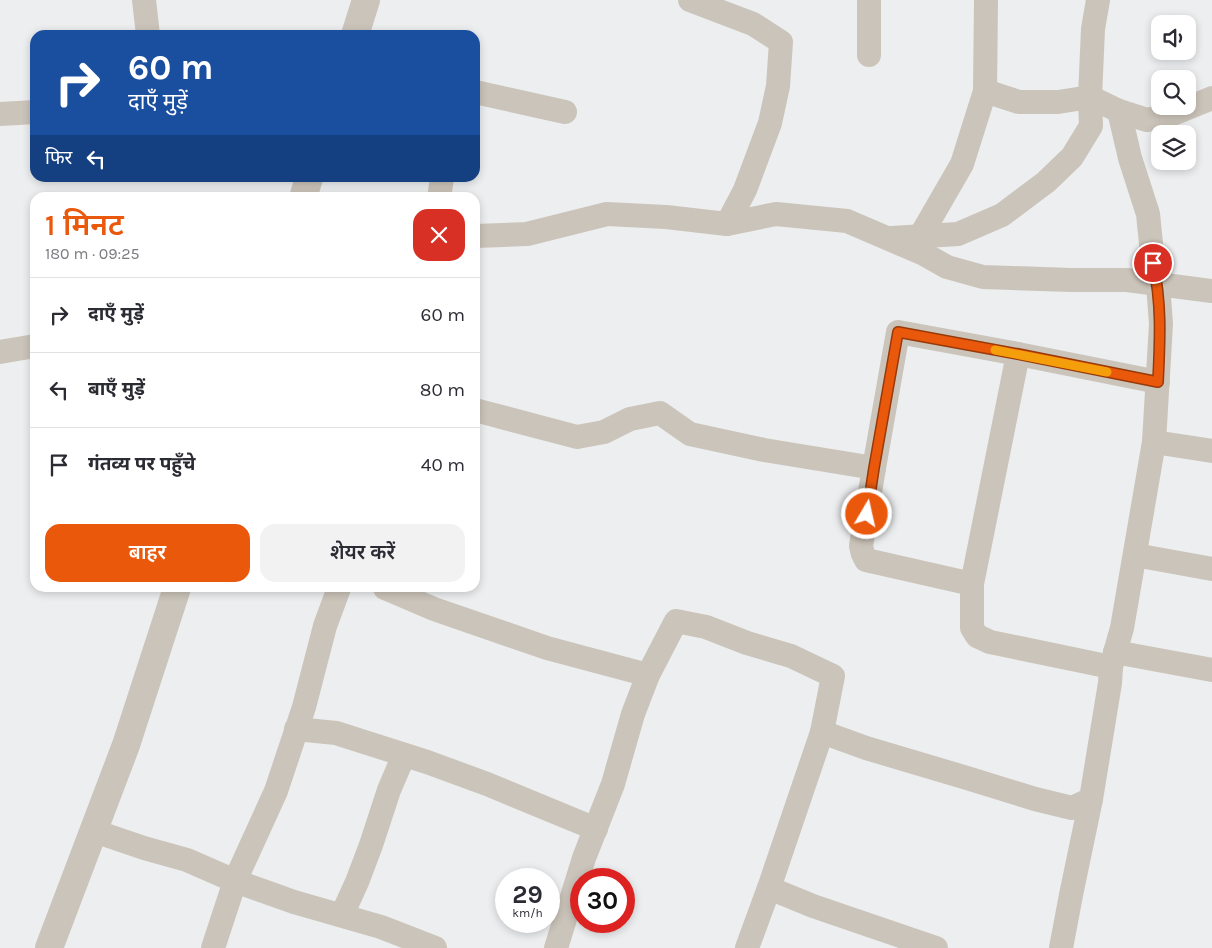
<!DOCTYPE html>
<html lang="hi">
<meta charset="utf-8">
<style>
body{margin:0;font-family:Karla,"Noto Sans Devanagari",sans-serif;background:#f2f2f3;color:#2b2b33;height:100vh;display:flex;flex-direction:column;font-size:19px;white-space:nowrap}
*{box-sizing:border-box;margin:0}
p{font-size:16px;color:#7c7c81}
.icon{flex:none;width:28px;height:28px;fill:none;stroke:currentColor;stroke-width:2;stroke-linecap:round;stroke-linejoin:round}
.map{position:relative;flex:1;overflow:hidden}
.sheet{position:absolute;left:30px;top:192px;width:450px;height:400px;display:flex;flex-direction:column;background:#fff;border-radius:15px;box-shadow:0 2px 8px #0003}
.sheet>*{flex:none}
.top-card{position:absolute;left:30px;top:30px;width:450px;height:152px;border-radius:15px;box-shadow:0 2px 8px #0003;background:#1a4fa0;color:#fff;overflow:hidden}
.tools{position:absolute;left:1151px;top:15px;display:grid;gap:10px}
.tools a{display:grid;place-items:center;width:45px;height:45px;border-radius:10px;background:#fff;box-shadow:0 2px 8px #0003;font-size:25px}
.speed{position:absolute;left:495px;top:868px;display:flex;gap:10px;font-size:25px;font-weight:700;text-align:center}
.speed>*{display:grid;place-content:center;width:65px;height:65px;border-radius:50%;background:#fff;box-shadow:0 2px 8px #0003;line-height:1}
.speed small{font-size:12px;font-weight:400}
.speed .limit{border:8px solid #d22;background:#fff;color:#111}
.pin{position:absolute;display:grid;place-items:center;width:42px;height:42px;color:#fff;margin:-21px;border:2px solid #fff;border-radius:50%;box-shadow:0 1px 5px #0007}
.me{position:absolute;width:55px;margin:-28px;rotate:9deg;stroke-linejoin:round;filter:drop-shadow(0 0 4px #0008)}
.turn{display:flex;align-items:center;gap:18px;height:105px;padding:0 15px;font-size:22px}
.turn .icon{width:65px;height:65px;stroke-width:2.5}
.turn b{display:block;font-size:35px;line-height:42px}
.then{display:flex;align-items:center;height:48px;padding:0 15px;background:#0003;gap:10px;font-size:19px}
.round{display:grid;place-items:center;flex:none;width:52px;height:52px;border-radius:15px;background:#f2f2f3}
.overview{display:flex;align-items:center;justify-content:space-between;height:85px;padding:0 15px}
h1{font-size:30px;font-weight:600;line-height:38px;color:#ea580c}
.action{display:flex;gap:10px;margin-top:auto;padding:10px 15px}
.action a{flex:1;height:58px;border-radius:15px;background:#ea580c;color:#fff;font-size:20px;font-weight:600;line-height:58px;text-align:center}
.action a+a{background:#f2f2f3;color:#2b2b33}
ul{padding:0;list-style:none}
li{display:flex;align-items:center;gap:15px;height:75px;padding:0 15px;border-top:1px solid #e1e1e2}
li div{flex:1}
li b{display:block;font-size:19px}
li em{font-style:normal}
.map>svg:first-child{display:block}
</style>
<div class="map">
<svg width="1212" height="948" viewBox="0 0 1212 948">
<rect width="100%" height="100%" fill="#eceeef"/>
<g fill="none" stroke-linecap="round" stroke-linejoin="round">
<!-- minor -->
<g stroke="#cbc4ba" stroke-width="24">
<polyline points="144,0 148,35"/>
<polyline points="690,0 753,24 781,42 778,86 770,123 745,190 727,224"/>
<polyline points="869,55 869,0"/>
<polyline points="985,91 1019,102 1058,102 1090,97 1119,111 1147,120 1173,114 1212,98"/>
<polyline points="475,92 565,112"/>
<polyline points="0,114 35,112"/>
<polyline points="439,198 442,178"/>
<polyline points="921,235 962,164 985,91 986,0"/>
<polyline points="475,236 527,234 607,214 666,217 727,224 776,214 847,221 924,254 947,267 983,277 1071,280 1127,280 1212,291"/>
<polyline points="892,238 958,234 1002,215 1046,182 1072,157 1091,126 1090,97 1093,29 1098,0"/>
<polyline points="0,352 35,346"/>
<polyline points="475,410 577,437 604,432 630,419 660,413 690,434 764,450 874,468 861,546 863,554 866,560 972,584 972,628 977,636 990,642 1111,667"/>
<polyline points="1154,442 1212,451"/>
<polyline points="874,468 898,332 1018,354 1158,382"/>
<polyline points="1135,555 1212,569"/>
<polyline points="972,584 1018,354"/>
<polyline points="385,588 434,609 547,648 648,675"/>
<polyline points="1115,652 1212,670"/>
<polyline points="296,729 336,733 427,762 487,784 596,829"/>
<polyline points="822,732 866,748 967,778 1035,799 1072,808 1091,799"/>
<polyline points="94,831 144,848 187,860 235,881 294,902 381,927 435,948"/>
<polyline points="769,888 813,906 936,948"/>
<polyline points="342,915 357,882 371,845 389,790 404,755"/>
<polyline points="213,948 235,881 276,791 304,707 325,626 339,588"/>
<polyline points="556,948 584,858 613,784 633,714 648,675 676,621 706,627 747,643 791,656 833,676 822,732 769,888 747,948"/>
<polyline points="1061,948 1071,895 1091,799 1110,683 1111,667 1122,628 1154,442 1161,324 1158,284 1153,263 1148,214 1130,158 1119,111"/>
</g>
<!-- tertiary -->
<g stroke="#cbc4ba" stroke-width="28">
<polyline points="355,35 366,0"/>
<polyline points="303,198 309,178"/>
<polyline points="49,948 126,745 177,588"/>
</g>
</g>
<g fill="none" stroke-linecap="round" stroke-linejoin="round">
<defs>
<path id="route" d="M867,514L874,468L898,332L1018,354L1158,382C1160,340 1162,304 1153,263"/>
</defs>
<!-- route casing -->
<use href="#route" stroke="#983908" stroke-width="12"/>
<!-- route -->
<use href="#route" stroke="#ea580c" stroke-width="9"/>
<!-- slow -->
<polyline stroke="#f59e0b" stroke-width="9" points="995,350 1107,372"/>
</g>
</svg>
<div class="tools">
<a><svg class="icon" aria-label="sound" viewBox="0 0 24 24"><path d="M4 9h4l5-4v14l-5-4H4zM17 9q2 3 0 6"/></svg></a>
<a><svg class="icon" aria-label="search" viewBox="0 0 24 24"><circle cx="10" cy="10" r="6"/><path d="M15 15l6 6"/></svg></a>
<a><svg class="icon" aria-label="layers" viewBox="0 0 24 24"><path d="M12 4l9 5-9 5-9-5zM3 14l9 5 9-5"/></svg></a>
</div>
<div class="speed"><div>29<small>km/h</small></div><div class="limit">30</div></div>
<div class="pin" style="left:1153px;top:263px;background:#d93025"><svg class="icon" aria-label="arrive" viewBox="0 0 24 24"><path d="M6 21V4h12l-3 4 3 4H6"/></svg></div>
<svg class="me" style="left:867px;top:514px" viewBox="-20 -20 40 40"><circle r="17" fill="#ea580c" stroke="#fff" stroke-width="3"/><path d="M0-11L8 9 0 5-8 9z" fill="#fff"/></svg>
<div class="top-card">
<div class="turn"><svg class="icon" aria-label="right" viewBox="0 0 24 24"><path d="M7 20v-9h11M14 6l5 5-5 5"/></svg><div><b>60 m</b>दाएँ मुड़ें</div></div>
<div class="then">फिर<svg class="icon" aria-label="left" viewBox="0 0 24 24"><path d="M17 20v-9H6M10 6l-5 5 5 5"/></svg></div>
</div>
<section class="sheet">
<div class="overview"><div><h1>1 मिनट</h1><p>180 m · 09:25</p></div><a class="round" style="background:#d93025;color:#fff"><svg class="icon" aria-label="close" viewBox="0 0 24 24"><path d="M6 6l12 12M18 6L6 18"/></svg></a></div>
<ul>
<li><svg class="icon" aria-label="right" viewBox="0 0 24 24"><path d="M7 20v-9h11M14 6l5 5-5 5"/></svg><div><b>दाएँ मुड़ें</b></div><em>60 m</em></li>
<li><svg class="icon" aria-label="left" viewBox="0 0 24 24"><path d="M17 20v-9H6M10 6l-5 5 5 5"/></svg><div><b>बाएँ मुड़ें</b></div><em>80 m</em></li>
<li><svg class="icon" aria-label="arrive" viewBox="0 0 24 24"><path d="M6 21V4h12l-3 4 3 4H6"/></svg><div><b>गंतव्य पर पहुँचे</b></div><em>40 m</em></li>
</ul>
<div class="action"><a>बाहर</a><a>शेयर करें</a></div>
</section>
</div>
